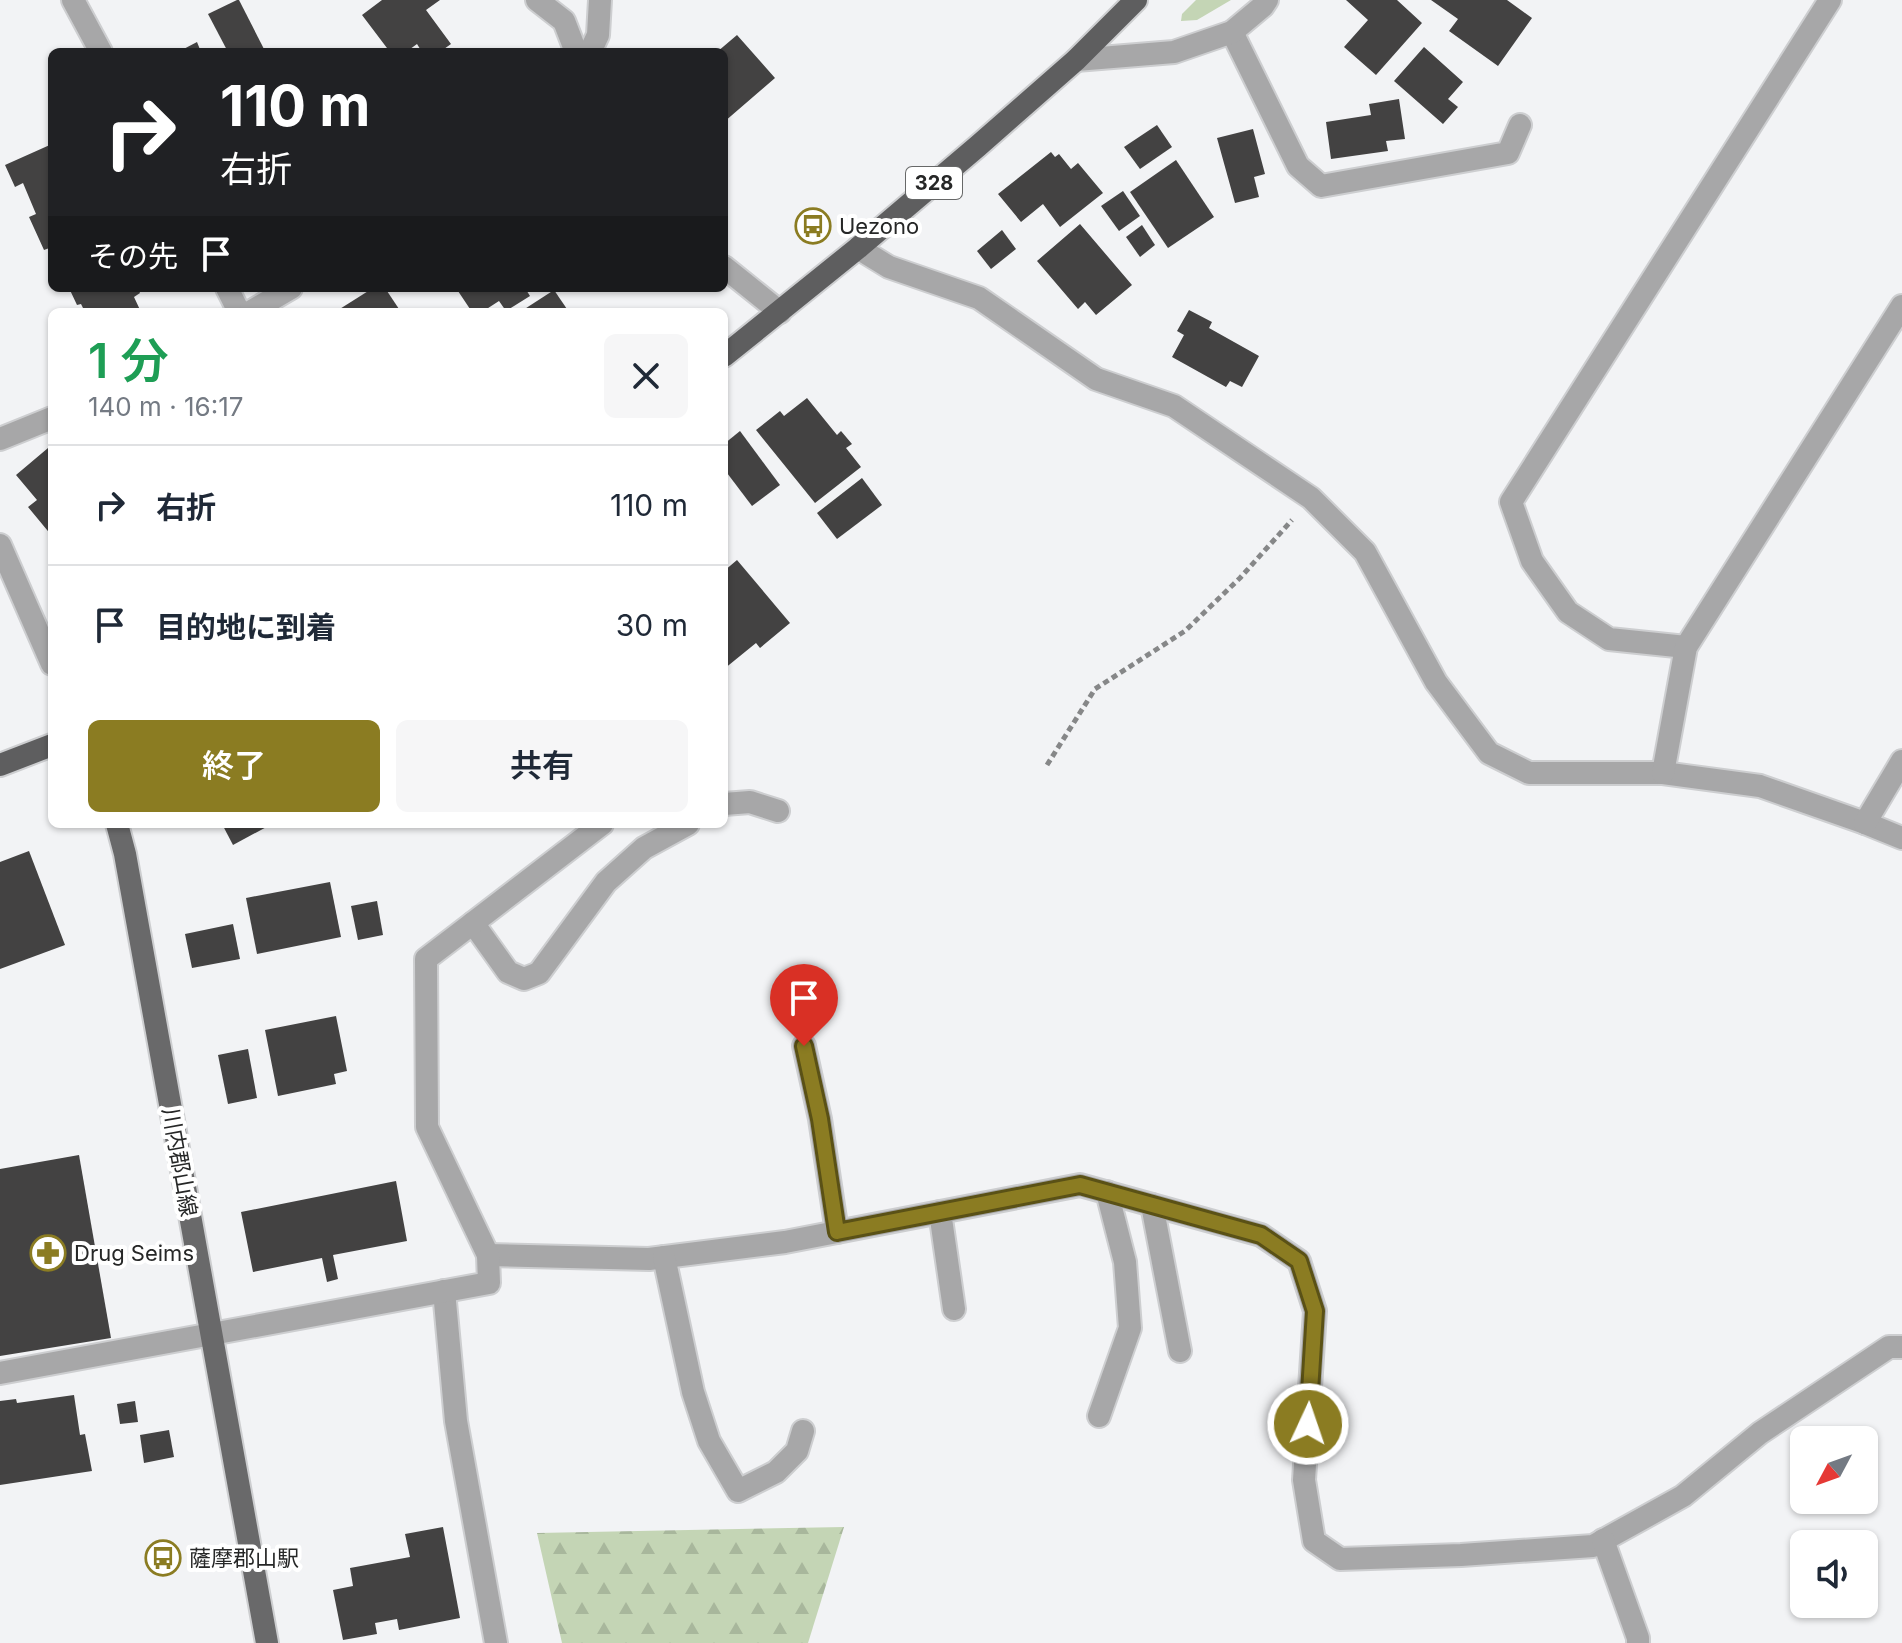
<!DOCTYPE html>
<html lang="ja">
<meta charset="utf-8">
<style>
body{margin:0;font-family:Inter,"Noto Sans JP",sans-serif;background:#f6f6f7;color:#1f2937;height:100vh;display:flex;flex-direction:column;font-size:30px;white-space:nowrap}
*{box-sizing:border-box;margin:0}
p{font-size:26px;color:#747a83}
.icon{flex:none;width:44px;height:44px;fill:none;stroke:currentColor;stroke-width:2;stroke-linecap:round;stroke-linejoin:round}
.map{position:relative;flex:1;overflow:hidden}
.details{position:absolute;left:48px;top:308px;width:680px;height:520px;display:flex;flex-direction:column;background:#fff;border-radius:12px;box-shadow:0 2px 6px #0004}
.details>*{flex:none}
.guide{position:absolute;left:48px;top:48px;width:680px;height:244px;border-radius:12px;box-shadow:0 2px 6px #0004;background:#202124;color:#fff;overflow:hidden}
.needle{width:52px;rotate:229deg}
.tools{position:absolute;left:1790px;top:1426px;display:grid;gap:16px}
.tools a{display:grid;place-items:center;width:88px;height:88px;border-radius:12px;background:#fff;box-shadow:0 2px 6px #0004;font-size:40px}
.pin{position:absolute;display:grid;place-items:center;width:68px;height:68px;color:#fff;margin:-82px -34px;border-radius:50% 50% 50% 0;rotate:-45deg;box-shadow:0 0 8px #0007}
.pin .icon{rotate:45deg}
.me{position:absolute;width:88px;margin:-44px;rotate:3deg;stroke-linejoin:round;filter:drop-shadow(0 0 6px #0008)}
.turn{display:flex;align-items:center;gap:28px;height:168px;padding:0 40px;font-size:36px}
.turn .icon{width:104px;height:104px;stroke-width:2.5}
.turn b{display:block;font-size:56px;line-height:68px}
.then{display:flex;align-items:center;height:76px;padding:0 40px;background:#0003;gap:16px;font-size:30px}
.round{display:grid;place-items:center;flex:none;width:84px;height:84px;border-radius:12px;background:#f6f6f7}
.headline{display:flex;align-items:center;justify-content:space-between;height:136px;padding:0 40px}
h1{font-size:48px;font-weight:600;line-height:60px;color:#1e9e55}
.primary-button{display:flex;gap:16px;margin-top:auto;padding:16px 40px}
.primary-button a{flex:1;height:92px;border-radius:12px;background:#8b7c22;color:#fff;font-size:32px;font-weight:600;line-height:92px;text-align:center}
.primary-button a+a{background:#f6f6f7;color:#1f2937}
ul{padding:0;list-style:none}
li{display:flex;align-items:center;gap:24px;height:120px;padding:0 40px;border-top:2px solid #e0e1e3}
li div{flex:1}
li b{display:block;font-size:30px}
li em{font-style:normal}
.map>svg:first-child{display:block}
</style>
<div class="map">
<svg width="1902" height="1643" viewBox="0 0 1902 1643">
<defs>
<pattern id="forest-firs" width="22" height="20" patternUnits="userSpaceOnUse" patternTransform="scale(2)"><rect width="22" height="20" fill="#c4d5b5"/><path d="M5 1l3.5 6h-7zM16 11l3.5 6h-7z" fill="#a8b79c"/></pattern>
</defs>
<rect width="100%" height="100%" fill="#f2f3f5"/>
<!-- grass -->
<polygon fill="#c4d5b5" points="1196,0 1231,0 1197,20 1181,21 1182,14"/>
<!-- forest -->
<polygon fill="url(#forest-firs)" points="844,1527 808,1643 562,1643 537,1533"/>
<!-- building -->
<g fill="#434242">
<polygon points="237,0 239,0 265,51 228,52 208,14"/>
<polygon points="382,0 440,0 426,10 451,44 444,49 446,52 422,52 417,44 406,52 390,52 362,15"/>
<polygon points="1346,0 1397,0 1422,23 1376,75 1344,47 1368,20"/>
<polygon points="1431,0 1507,0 1532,18 1498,66 1449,31 1458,19"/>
<polygon points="737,35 775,78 724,122 724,52 717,52"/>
<polygon points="197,42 201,52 178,52"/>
<polygon points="1424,47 1463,82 1448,99 1458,107 1443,124 1394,81"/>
<polygon points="1399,99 1405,139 1386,141 1388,151 1331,159 1326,122 1371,115 1369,104"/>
<polygon points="1157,125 1172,147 1140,169 1124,147"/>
<polygon points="1253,129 1265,174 1254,177 1259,197 1235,203 1217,138"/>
<polygon points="52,144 52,247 44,250 29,217 36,214 23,183 15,187 5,165"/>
<polygon points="1051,152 1055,157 1059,154 1071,169 1078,163 1103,193 1060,227 1043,204 1021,222 998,194"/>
<polygon points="1176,160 1214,217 1168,248 1130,192"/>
<polygon points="1123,191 1140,216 1119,231 1101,206"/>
<polygon points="1080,224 1132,285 1096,315 1085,302 1078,309 1037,261"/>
<polygon points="1142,225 1155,245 1140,257 1126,237"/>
<polygon points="1002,230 1016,249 991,269 977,251"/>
<polygon points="69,288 138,288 140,293 134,297 141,312 85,312 81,304 77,305"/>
<polygon points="373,288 385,288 401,312 335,312"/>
<polygon points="456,288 525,288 530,296 506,311 499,301 482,312 472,312"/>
<polygon points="554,290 569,312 520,312"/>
<polygon points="1189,310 1212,322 1209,328 1259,356 1242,387 1230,381 1226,387 1172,357 1184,335 1177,331"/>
<polygon points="807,398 837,435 841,431 852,444 846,448 861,467 815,503 756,430 780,411 784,416"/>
<polygon points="740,431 780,485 752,506 724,469 724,444"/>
<polygon points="48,448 52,453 52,536 28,507 37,500 16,475"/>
<polygon points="862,478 882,505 837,539 817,513"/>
<polygon points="737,560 790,623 760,648 756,643 724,669 724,571"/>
<polygon points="222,824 272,824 233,845"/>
<polygon points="29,851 65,945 0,969 0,862"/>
<polygon points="330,882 341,937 257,954 246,898"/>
<polygon points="377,901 383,935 358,940 351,906"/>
<polygon points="233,924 240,959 192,968 185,934"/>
<polygon points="336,1016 347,1071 334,1074 336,1084 278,1096 265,1030"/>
<polygon points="248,1049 257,1098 228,1104 218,1055"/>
<polygon points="79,1155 111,1338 0,1356 0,1169"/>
<polygon points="396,1181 407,1241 333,1255 338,1279 327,1282 322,1258 253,1272 241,1212"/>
<polygon points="74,1395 80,1435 85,1434 92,1471 0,1485 0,1401 16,1399 17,1403"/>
<polygon points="135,1401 138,1422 120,1424 117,1404"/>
<polygon points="169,1430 174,1457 144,1463 140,1435"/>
<polygon points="443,1527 460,1618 399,1630 397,1619 375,1623 377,1634 343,1640 333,1590 353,1586 350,1568 410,1557 405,1534"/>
</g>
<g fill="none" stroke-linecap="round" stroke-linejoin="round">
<defs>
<g id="minor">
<polyline points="73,0 101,52"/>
<polyline points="537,0 564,21 576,52"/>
<polyline points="1232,32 1298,166 1321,186 1508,153 1520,125"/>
<polyline points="590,52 598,35 600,0"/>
<polyline points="1076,60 1174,52 1232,32 1263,6 1267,0"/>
<polyline points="858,248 889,267 979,298 1096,379 1174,406 1311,498 1365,552 1436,682 1489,753 1529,773 1663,773 1760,786 1865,823 1902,838"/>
<polyline points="724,267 780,312"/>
<polyline points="227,288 239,312"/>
<polyline points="250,312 291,288"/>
<polyline points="0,439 52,418"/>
<polyline points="0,545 52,664"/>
<polyline points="1686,647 1609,639 1568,612 1532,561 1511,502 1830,0"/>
<polyline points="1663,773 1686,647 1902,306"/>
<polyline points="724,804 750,802 778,811"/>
<polyline points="1865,823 1902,761"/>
<polyline points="473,923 508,972 524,979 539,973 606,882 644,848 688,824"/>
<polyline points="804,1046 820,1119 837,1232"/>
<polyline points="1152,1205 1180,1351"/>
<polyline points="940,1212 954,1309"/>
<polyline points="488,1255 649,1259 785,1242 1080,1185 1261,1235 1299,1261 1315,1311 1304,1480 1314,1541 1340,1559 1461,1555 1593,1546 1683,1496 1760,1433 1889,1347 1902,1347"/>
<polyline points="664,1257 693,1392 709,1441 738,1491 776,1472 797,1451 803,1431"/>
<polyline points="444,1291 456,1421 496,1643"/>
<polyline points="0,1373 489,1283 488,1255 427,1127 426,959 602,824"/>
<polyline points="1099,1416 1130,1328 1125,1262 1107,1192"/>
<polyline points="1603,1540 1638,1638 1638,1643"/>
</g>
<polyline id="primary" points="117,824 125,854 267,1643"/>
<g id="trunk">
<polyline points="724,356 858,248 978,146 1076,60 1136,0"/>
<polyline points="0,765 52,745"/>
</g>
</defs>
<!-- minor casing -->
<use href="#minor" stroke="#cdced0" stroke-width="26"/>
<!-- primary casing -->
<use href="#primary" stroke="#cdced0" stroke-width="26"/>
<!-- trunk casing -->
<use href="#trunk" stroke="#cdced0" stroke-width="26"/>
<!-- path -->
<polyline stroke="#868788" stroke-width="5" stroke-dasharray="6 4" stroke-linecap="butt" points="1047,765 1095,689 1185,631 1240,578 1292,520"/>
<!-- minor -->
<use href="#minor" stroke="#a7a7a8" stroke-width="22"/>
<!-- primary -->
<use href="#primary" stroke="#69696a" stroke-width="22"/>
<!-- trunk -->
<use href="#trunk" stroke="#5e5e5f" stroke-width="22"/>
</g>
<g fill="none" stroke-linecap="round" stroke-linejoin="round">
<defs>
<polyline id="route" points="804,1046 820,1119 837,1232 1080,1185 1261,1235 1299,1261 1315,1311 1308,1424"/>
</defs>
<!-- route casing -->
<use href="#route" stroke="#5a5116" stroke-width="20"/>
<!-- route -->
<use href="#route" stroke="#8b7c22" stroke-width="14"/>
</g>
<!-- icons -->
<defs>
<symbol id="bus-ring" viewBox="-11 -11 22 22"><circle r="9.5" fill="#fff" stroke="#8b7c22" stroke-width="1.5"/><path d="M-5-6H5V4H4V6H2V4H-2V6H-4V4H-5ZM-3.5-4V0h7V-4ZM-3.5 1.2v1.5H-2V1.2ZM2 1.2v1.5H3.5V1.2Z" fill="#8b7c22"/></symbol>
<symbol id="pharmacy-ring" viewBox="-11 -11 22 22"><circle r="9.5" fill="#fff" stroke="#8b7c22" stroke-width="1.5"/><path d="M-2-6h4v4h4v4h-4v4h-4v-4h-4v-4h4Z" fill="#8b7c22"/></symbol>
</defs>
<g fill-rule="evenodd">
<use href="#bus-ring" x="793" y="206" width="40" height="40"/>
<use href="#pharmacy-ring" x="28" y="1233" width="40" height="40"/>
<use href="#bus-ring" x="143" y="1538" width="40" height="40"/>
</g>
<g text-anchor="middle" stroke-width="8" stroke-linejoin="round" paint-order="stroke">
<!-- shield labels -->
<rect fill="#fff" stroke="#676868" stroke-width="2" x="906" y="167" width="56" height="32" rx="6"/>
<g font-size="20" font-weight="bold" fill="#262727">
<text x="934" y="190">328</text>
</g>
<!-- poi labels -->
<g font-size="22" fill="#262727" stroke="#fff" text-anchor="start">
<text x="839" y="234">Uezono</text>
<text x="74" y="1261">Drug Seims</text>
<text x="189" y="1566">薩摩郡山駅</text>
</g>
<!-- street labels -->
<g font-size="22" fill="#262727" stroke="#fff">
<text transform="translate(180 1162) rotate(80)" y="8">川内郡山線</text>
</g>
</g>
</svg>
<div class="tools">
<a><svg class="needle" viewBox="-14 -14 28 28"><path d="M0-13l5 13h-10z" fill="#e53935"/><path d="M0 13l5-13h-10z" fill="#747a83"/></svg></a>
<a><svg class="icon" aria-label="sound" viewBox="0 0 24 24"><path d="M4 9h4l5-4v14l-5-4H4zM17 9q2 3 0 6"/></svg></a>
</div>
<div class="pin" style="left:804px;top:1046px;background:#d93025"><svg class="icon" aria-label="arrive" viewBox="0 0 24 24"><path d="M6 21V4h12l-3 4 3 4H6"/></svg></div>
<svg class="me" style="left:1308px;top:1424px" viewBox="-20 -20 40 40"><circle r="17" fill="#8b7c22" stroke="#fff" stroke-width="3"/><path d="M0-11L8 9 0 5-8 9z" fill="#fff"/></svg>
<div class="guide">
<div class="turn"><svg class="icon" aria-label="right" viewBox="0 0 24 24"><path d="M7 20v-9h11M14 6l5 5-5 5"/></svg><div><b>110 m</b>右折</div></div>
<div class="then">その先<svg class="icon" aria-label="arrive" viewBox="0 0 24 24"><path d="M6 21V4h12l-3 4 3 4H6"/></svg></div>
</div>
<section class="details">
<div class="headline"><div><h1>1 分</h1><p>140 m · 16:17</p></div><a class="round"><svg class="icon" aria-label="close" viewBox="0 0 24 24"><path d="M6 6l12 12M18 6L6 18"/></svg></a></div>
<ul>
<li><svg class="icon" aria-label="right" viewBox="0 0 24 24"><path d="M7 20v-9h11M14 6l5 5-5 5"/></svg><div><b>右折</b></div><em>110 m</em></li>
<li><svg class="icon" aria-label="arrive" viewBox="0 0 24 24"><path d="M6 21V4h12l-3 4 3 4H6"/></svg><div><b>目的地に到着</b></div><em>30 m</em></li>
</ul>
<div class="primary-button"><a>終了</a><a>共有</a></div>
</section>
</div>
